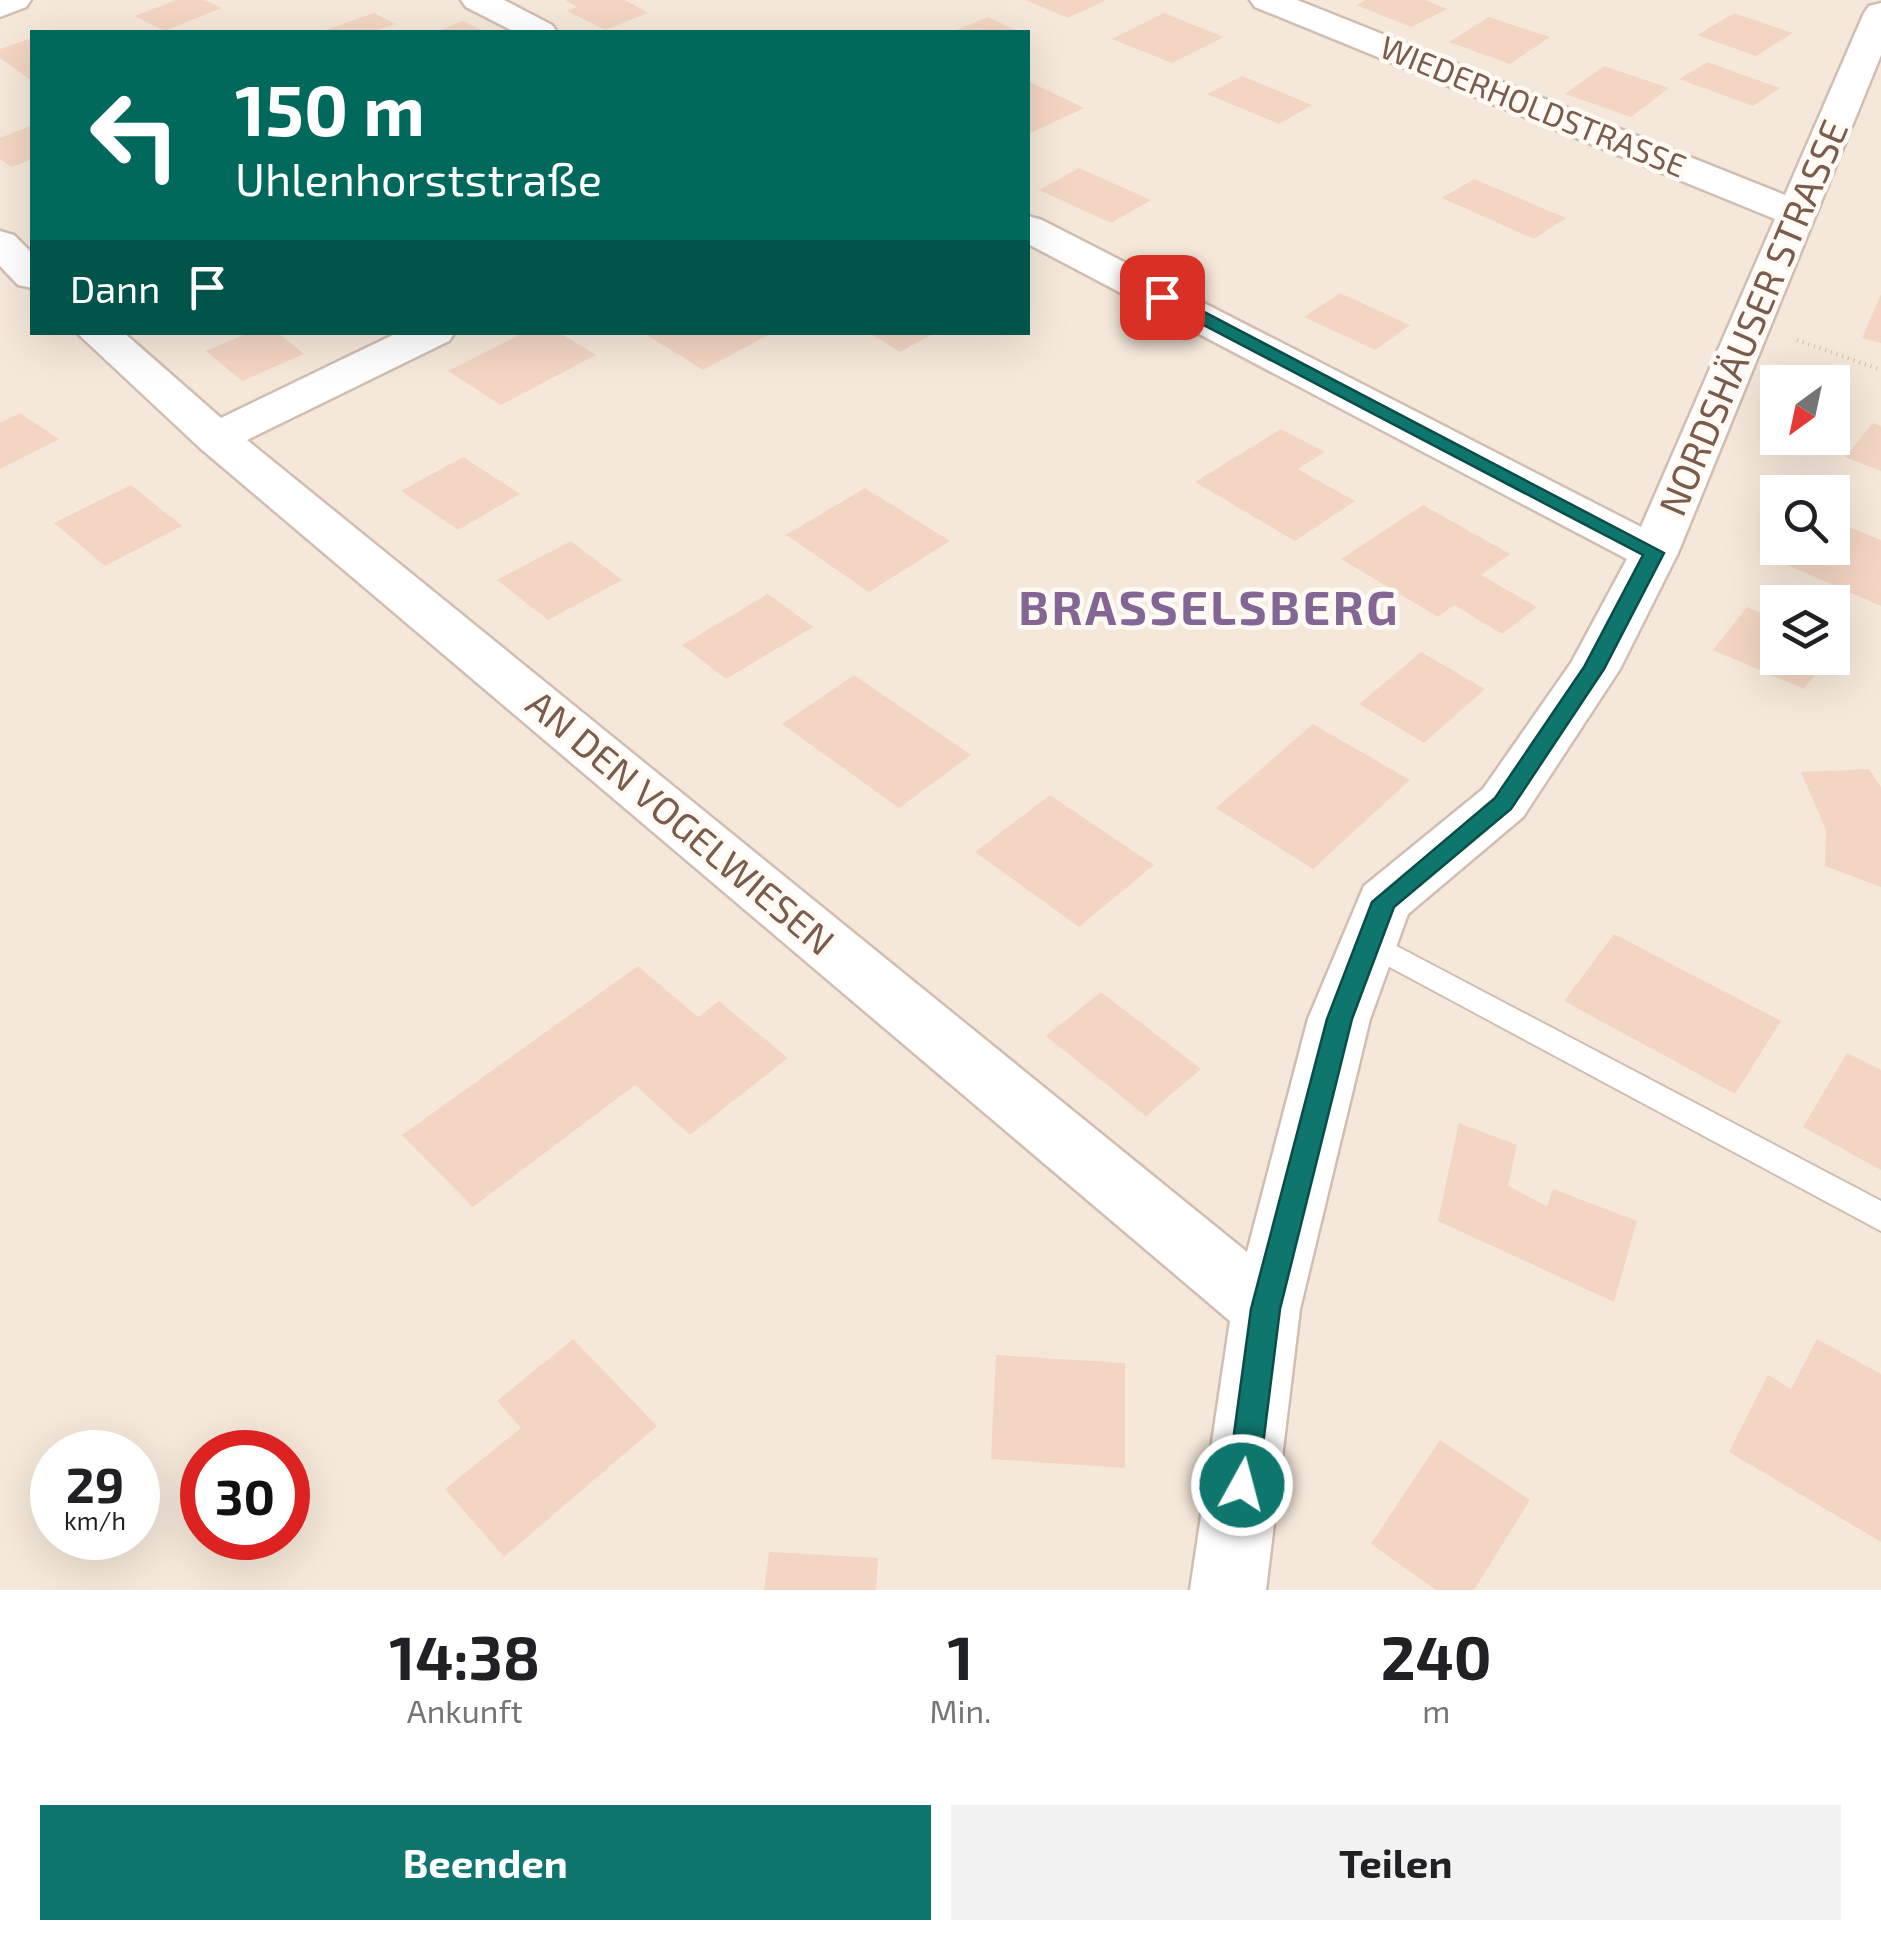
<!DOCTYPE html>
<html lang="de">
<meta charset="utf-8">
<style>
body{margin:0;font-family:"Exo 2",sans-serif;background:#f2f2f2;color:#202124;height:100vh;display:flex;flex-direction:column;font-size:38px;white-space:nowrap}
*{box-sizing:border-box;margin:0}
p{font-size:32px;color:#757577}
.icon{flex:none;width:55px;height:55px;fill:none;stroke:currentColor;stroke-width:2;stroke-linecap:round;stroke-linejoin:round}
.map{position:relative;height:1590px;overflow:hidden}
.side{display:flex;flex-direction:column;background:#fff;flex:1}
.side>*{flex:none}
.top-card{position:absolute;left:30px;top:30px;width:1000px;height:305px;border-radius:0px;box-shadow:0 10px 40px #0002;background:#00695c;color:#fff;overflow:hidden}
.needle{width:65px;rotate:213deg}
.buttons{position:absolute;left:1760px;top:365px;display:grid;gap:20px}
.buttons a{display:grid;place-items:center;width:90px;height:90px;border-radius:0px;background:#fff;box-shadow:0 10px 40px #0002;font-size:50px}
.speed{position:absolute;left:30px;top:1430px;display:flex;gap:20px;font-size:50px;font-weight:700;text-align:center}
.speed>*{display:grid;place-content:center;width:130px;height:130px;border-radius:50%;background:#fff;box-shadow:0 10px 40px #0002;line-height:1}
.speed small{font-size:25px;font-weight:400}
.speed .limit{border:15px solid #d22;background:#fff;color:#111}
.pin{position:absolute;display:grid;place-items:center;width:85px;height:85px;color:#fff;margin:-42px;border-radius:20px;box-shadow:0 5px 15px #0006}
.me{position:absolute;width:110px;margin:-55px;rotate:7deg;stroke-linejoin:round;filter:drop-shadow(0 0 8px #0008)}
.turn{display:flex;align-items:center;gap:35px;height:210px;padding:0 40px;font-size:45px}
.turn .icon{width:130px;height:130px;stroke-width:2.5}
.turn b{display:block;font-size:70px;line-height:85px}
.then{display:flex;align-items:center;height:95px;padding:0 40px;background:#0003;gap:20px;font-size:38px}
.eta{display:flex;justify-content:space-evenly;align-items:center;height:170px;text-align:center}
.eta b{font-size:60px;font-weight:700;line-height:70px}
.primary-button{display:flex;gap:20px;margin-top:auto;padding:20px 40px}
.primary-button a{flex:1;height:115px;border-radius:0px;background:#0f766e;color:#fff;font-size:40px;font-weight:700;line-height:115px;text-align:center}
.primary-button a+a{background:#f2f2f2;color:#202124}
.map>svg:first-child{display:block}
</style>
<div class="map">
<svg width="1881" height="1590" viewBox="0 0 1881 1590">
<rect width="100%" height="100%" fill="#fdf6ec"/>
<!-- residential -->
<path fill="#f5e8da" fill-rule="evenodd" d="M0,0H1881V1590H0ZM32,32H1028V332H32ZM1778,382H1832V438H1778ZM1778,492H1832V548H1778ZM1778,602H1832V658H1778ZM52,1452H138V1538H52ZM202,1452H288V1538H202Z"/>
<!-- building -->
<g fill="#f3d5c3">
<polygon points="176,0 205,0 221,8 165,31 135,16"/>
<polygon points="565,0 625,0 648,13 605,30 567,11 577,7"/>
<polygon points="1025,0 1106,0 1068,18"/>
<polygon points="1366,0 1425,0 1447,9 1411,27 1356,5"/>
<polygon points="374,13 395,24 372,32 320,32"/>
<polygon points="1164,13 1224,37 1172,63 1112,39"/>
<polygon points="1734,13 1793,33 1756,56 1697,35"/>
<polygon points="988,17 1020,32 952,32"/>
<polygon points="1489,17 1550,37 1510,64 1449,42"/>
<polygon points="463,21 485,32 435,32"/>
<polygon points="32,38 32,81 0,58 0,49"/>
<polygon points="1707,62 1780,88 1753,106 1679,79"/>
<polygon points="1604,66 1669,88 1631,117 1565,94"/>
<polygon points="1242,76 1312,105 1279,124 1207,94"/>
<polygon points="1028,81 1084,108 1028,134"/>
<polygon points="32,125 32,159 12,167 0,159 0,138"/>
<polygon points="1079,168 1151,200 1111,223 1039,190"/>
<polygon points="1474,179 1566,218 1534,239 1442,198"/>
<polygon points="1340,293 1410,325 1375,350 1304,317"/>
<polygon points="1881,294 1881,343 1862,338"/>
<polygon points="250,332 277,332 304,354 242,381 206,351"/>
<polygon points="525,332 558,332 596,355 501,405 448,371"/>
<polygon points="642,332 774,332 703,370"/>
<polygon points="868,332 936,332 900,352"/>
<polygon points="20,413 59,439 0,469 0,423"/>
<polygon points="1873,423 1881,426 1881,471 1845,457"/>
<polygon points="1281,429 1325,452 1298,469 1355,501 1295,541 1195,482"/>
<polygon points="463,457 520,494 458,530 401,491"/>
<polygon points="131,485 182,526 105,566 54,523"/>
<polygon points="865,488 950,541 869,592 786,535"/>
<polygon points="1423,505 1510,554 1481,575 1537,607 1502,634 1454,605 1438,617 1341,559"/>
<polygon points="1832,520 1881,540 1881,606 1778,561 1790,548 1832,548"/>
<polygon points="571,541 622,580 548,620 497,580"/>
<polygon points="768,594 813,627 726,679 682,645"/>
<polygon points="1747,607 1778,620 1778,658 1827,658 1804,689 1713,650"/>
<polygon points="1421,652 1485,689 1424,743 1359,704"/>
<polygon points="854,675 971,755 899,808 782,724"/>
<polygon points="1313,724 1410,780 1313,869 1216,808"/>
<polygon points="1869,769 1881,787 1881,887 1825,866 1826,830 1801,772"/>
<polygon points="1050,795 1154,865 1079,927 975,852"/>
<polygon points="1614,934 1781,1021 1735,1094 1564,1001"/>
<polygon points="638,966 698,1017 719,1001 788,1058 690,1135 635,1085 473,1207 402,1135"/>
<polygon points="1101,992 1201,1069 1146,1116 1046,1036"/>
<polygon points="1847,1053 1881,1070 1881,1170 1803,1127"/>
<polygon points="1459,1123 1517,1145 1508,1186 1547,1206 1553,1189 1637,1221 1614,1302 1438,1221"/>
<polygon points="573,1339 657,1426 504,1557 445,1489 521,1428 497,1401"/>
<polygon points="1817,1339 1881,1374 1881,1542 1729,1452 1768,1375 1791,1389"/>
<polygon points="996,1355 1125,1363 1125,1468 991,1459"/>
<polygon points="1440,1440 1530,1500 1474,1590 1436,1590 1371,1544"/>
<polygon points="769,1552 878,1558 876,1590 764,1590"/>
</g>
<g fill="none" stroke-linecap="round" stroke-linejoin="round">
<defs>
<polygon id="service" points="1368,931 1881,1201 1881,1231 1358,950 1353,942 1358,934"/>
<g id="minor">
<polygon points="0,0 31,0 26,7 0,17"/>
<polygon points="461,0 504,0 552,25 557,32 515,32 466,7"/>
<polygon points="1250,0 1297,0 1785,195 1864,13 1869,6 1881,3 1881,55 1678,553 1620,669 1523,817 1408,914 1370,1019 1300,1309 1266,1590 1190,1590 1230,1321 200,448 76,332 123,332 221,418 399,332 455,332 449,341 247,440 1247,1252 1308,1019 1364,886 1483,789 1571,663 1627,559 1028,244 1028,216 1042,220 1641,527 1775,219 1255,7"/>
<polygon points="0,231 14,235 32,253 32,288 18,285 0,266"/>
</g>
</defs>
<!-- service casing -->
<use href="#service" stroke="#d1beb0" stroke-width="4"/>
<!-- minor casing -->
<use href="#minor" stroke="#d1beb0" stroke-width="5"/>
<!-- path -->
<polyline stroke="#d9b8a5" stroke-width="4" stroke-dasharray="1 5" stroke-linecap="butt" points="1797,340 1881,370"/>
<!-- service -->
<use href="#service" fill="#fff" fill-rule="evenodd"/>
<!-- minor -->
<use href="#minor" fill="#fff" fill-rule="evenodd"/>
</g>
<!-- route -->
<polygon fill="#0f766e" stroke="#0a4d48" stroke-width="2.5" points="1156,293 1168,293 1664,553 1604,669 1511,809 1394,907 1352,1019 1280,1309 1258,1485 1253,1495 1242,1499 1232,1495 1227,1485 1251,1309 1327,1019 1372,902 1495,798 1584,667 1643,555 1156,300"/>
<g text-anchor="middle" stroke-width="9" stroke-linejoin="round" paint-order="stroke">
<!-- far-street labels -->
<g font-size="32" fill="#7a5c4d" stroke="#fffaf3">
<text transform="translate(1533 107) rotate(22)" y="11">WIEDERHOLDSTRASSE</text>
</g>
<!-- street labels -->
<g font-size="38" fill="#7a5c4d" stroke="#fffaf3">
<text transform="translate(1754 318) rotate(-67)" y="13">NORDSHÄUSER STRASSE</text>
<text transform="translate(680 823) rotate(40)" y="13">AN DEN VOGELWIESEN</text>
</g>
<!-- district labels -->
<g font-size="48" font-weight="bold" letter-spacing="2.5" fill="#846695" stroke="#fffaf3">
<text x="1209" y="625">BRASSELSBERG</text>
</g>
</g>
</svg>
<div class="buttons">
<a><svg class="needle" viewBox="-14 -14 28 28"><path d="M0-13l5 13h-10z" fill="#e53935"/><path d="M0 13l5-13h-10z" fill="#757577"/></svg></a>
<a><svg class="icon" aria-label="search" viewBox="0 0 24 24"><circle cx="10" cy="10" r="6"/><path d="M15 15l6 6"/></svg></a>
<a><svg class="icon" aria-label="layers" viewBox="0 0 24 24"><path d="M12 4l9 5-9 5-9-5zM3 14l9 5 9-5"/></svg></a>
</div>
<div class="speed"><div>29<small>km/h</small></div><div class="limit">30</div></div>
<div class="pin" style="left:1162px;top:297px;background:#d93025"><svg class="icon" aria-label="arrive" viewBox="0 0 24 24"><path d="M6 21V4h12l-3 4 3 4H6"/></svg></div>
<svg class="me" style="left:1242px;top:1485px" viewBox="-20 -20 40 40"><circle r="17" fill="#0f766e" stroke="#fff" stroke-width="3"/><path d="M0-11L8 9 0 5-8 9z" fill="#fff"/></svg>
<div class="top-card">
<div class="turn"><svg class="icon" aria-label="left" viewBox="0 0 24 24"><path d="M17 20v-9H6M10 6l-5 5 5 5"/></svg><div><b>150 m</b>Uhlenhorststraße</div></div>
<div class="then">Dann<svg class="icon" aria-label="arrive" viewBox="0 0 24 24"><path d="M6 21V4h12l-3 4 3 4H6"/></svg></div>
</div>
</div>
<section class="side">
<div class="eta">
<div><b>14:38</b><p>Ankunft</p></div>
<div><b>1</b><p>Min.</p></div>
<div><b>240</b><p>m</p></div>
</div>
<div class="primary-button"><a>Beenden</a><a>Teilen</a></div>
</section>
